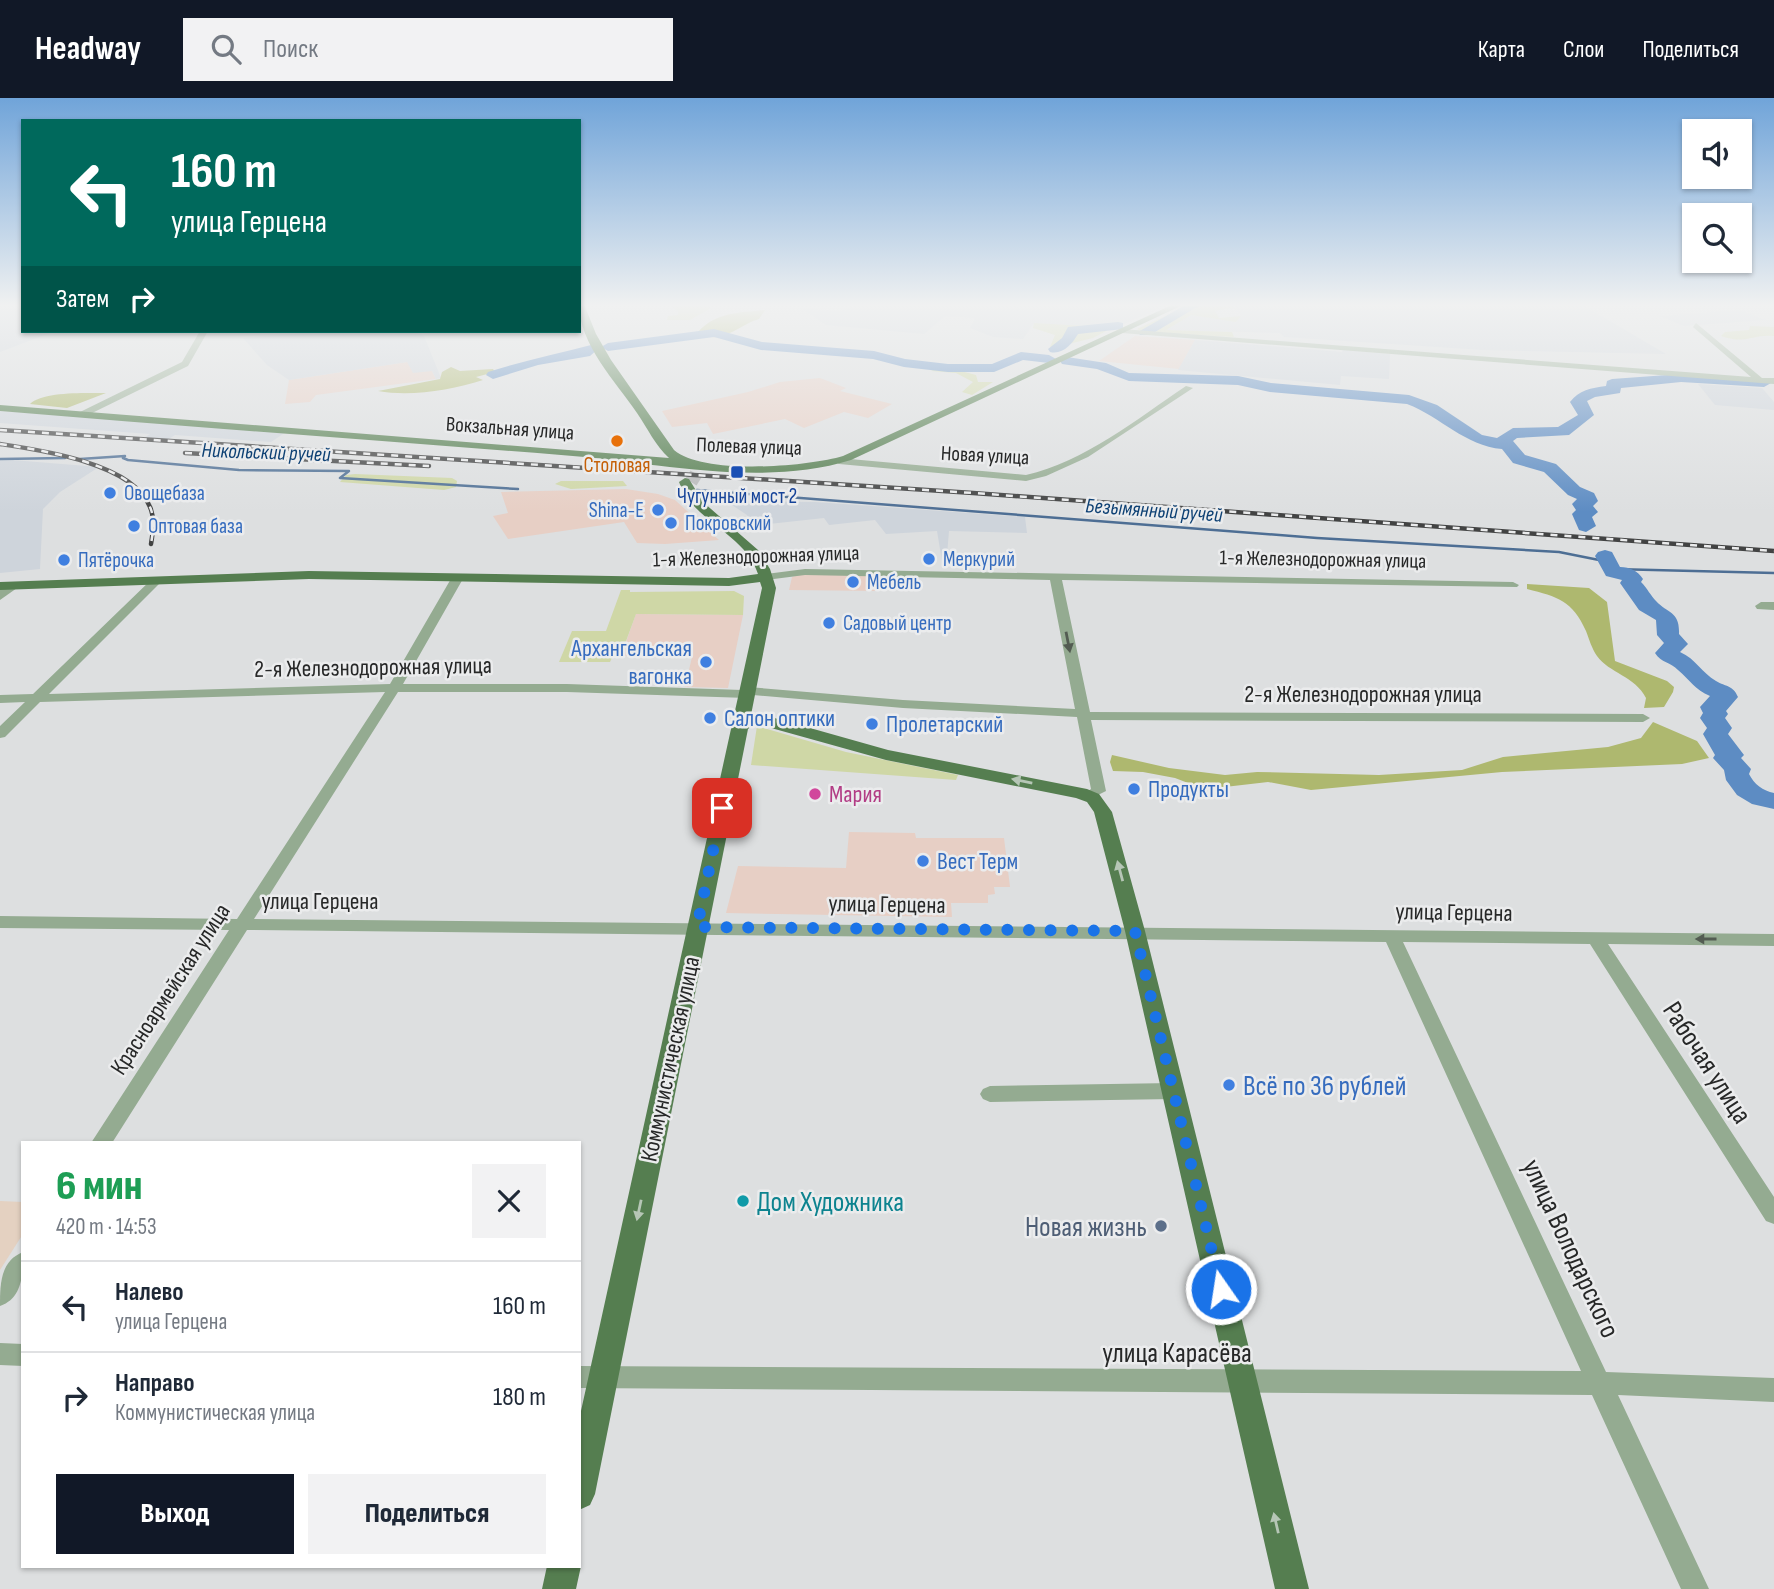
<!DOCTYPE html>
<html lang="ru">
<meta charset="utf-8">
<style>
body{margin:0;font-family:"Sofia Sans Condensed",sans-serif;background:#f2f2f3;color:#1f2937;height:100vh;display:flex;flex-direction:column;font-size:26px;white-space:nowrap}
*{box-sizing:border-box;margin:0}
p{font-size:23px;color:#747a83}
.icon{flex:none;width:38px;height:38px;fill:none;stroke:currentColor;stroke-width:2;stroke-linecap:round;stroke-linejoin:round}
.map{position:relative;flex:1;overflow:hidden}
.details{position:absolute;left:21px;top:1043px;width:560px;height:427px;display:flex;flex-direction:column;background:#fff;border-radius:0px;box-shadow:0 2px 5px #0004}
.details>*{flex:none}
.top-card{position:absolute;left:21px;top:21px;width:560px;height:214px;border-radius:0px;box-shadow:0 2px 5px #0004;background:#00695c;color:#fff;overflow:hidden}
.tools{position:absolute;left:1682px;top:21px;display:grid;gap:14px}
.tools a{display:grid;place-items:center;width:70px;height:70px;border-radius:0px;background:#fff;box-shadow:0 2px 5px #0004;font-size:35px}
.pin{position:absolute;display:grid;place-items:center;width:60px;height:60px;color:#fff;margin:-30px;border-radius:14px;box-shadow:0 4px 10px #0006}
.me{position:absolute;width:77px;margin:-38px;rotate:347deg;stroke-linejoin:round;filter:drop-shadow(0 0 5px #0008)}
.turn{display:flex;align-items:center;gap:24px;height:147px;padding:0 35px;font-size:32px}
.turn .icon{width:91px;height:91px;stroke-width:2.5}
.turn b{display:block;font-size:49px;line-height:60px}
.then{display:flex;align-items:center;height:66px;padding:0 35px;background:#0003;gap:14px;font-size:26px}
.round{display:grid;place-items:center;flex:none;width:74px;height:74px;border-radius:0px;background:#f2f2f3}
.summary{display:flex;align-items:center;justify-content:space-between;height:119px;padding:0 35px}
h1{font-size:42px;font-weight:800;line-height:52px;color:#1e9e55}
.action{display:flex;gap:14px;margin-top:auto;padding:14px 35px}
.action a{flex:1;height:80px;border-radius:0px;background:#111827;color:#fff;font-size:28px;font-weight:800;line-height:80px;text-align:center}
.action a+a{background:#f2f2f3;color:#1f2937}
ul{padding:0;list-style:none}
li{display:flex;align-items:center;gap:21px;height:91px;padding:0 35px;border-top:2px solid #e0e1e3}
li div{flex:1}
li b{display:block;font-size:26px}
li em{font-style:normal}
header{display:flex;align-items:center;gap:42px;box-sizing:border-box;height:98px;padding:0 35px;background:#111827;color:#fff}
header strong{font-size:33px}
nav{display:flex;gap:38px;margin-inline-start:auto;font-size:24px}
.search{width:490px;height:63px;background:#f2f2f3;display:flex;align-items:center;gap:18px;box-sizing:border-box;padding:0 24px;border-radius:0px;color:#747a83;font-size:26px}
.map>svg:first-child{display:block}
</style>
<header>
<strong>Headway</strong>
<div class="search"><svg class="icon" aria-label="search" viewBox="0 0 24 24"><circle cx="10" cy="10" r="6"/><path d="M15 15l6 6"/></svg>Поиск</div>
<nav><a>Карта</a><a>Слои</a><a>Поделиться</a></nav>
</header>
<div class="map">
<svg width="1774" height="1491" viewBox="0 0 1774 1491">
<rect width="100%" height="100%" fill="#dddfe0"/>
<!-- commercial -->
<g fill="#e7cfc5">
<polygon points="1135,238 1195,242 1179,271 1099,263"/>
<polygon points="407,264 432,273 436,281 316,297 310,304 285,306 289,282"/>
<polygon points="820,280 846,290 840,293 892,306 868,320 844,314 804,330 785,321 713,336 707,325 672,329 662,313 748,294 780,284"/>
<polygon points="626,391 658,396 675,402 719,442 665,446 637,445 624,424 508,441 493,418 508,415 501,394"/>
<polygon points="802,476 882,478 880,493 789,492 792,479"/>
<polygon points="636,516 743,517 728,590 685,589 692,559 621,558"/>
<polygon points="849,734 915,735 916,740 1004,740 1010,789 994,789 995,796 988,797 988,805 951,805 952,819 726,815 738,768 846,770"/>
</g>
<!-- built -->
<g fill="#ced4db">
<polygon points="0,206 23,206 23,233 55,233 0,254"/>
<polygon points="859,206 1169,206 1115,230 1034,225 1023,241 993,239 970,230 975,220 945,218 924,236 826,227 801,210 840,213"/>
<polygon points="1216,206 1581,206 1666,256 1483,252 1284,239 1280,235 1164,232 1191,217 1236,224 1241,218 1236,209"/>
<polygon points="1740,212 1765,222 1684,228 1660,218"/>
<polygon points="326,233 408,233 420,236 424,238 441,280 436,281 432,273 413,275 407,264 289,282 267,267 243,240"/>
<polygon points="1195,242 1342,254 1343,252 1390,256 1389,281 1341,278 1340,287 1178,272"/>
<polygon points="1698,286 1762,290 1774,304 1774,312 1715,307"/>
<polygon points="0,313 289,332 271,344 175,337 167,342 144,340 150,336 0,325"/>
<polygon points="0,361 99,369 60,394 43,411 40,471 0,475"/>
<polygon points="726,403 815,404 1025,419 1027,435 949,433 946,469 943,469 937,433 886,436 875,422 829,427 824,420 759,427 761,430 755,431 747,417"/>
</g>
<!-- medical -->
<polygon fill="#e4d1c1" points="0,1103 23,1104 23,1136 0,1172"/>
<!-- green -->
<g fill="#cfd7a6">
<polygon points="707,206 711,210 690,222 667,222 668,218 678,217 678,213 672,209 675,207"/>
<polygon points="1191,206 1236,209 1215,213 1219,220 1241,218 1236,224 1191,217 1166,232 1232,234 1234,239 1144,234 1137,231"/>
<polygon points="1034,225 1103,229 1108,232 1093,240 1052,250 1050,249 1055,237 1033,230"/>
<path d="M1750,228L1774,229V238C1750,236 1748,247 1721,238L1725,234L1749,232Z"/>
<polygon points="942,268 976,277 978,284 993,284 972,297 962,294 973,284 956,275 931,273"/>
<polygon points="355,376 452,380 457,383 456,389 444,392 340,384 346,377"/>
<polygon points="561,383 623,383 627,388 571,391 555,386"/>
<polygon points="621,492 630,492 630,494 734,493 744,498 743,517 636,516 622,554 614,555 610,564 559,564 572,533 606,533"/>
<polygon points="757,628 846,654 958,677 956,682 751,667"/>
</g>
<!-- forest -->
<g fill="#aeb86f">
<path d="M765,212L759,221C738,227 721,249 698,234C716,214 740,215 765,212Z"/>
<path d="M451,269L460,273L493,271L495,274L476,279L483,282C451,292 411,299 378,293L440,281L442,274Z"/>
<path d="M106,295L67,310L30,306C42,293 88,295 106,295Z"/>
<path d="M1527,486L1589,490L1607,504L1615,563L1667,583L1674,589L1673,594L1664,609L1644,610L1646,600C1635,578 1609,575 1597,558C1592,551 1589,541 1586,533C1572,502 1558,499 1527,491Z"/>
<polygon points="1653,624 1697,643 1709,660 1682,666 1502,674 1311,692 1268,684 1216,690 1196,688 1175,680 1143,674 1113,673 1110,664 1112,657 1169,670 1225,677 1257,674 1379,677 1462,672 1503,659 1608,649 1641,640"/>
</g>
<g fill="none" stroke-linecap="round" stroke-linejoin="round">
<!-- stream -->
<g stroke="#4d6e94" stroke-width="2.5">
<polyline points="0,361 65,360"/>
<polyline points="80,361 125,358 123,360 128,362 239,372 349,373 340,380 518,391"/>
<polyline points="697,392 1317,440 1559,454 1609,464"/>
<polyline points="1613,471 1774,475"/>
</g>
<!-- river -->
<g fill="#5d8cc3" fill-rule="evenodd">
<polygon points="1187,206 1202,206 1150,237 1140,237 1138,234"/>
<path d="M1118,224L1123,225V231L1078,236C1072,246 1063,257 1050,254L1048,251L1062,240L1068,229Z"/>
<polygon points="714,231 762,244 874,253 905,261 948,266 992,266 1021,254 1049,257 1056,261 1049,265 1023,262 994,274 948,274 904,269 873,261 761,252 714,239 608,253 601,249 608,245"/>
<path d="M591,247L598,251L590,258L538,267L493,281L486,277L488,274C522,263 557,256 591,247Z"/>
<path d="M1067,259L1106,265L1129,275L1238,278L1271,285L1409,297L1437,307L1482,337L1497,340L1513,330L1558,329L1578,317L1570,304C1579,292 1591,290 1606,288L1607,283L1612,281L1681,276L1764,281L1771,285L1764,289L1681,284L1621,290L1620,295L1595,299L1587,303L1594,317L1569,337L1517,340L1513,343L1525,357L1556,366L1580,389L1594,395L1598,403L1593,408L1598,414L1592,419L1596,428L1586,434L1579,432L1572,416L1576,412L1572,406L1577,401L1568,397L1544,374L1513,365L1502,351C1465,348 1441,319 1407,306L1270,294L1238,287L1129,283L1097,271L1062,266L1060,263L1062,260Z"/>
<path d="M1605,452L1612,454L1620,469C1630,469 1638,473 1643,481L1641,484C1647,490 1651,498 1656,503C1668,516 1680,513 1679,536L1688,546L1680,554C1696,561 1702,575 1716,583C1726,589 1733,587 1738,599L1726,613L1728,616L1725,620L1732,630L1728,636L1744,657L1741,660L1751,671L1749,676C1754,686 1763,693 1774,695V711L1752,706L1737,697L1726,682L1724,672L1713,660L1715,657L1703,636L1707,630L1700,620L1703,615L1700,609L1710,598C1695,592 1690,582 1678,572C1671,564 1661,565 1655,555L1664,545L1657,537L1656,522L1639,512L1620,485L1622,482L1606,478L1595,458L1598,454Z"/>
</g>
<!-- major-tunnel -->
<polyline stroke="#b9babb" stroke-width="13" stroke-dasharray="13 7" stroke-linecap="butt" points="691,384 696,376"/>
<!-- minor -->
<g fill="#94ab91" fill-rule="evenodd">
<polygon points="1696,225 1762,280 1774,280 1774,286 1122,235 1118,233 1122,231 1751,279 1693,229"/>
<polygon points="200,233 208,233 188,268 86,318 80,318 80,314 182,264"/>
<path d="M1186,288L1193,290L1088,359L1046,378L1026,383L839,366L834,363L839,360L1026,377C1084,364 1137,321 1186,288Z"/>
<polygon points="805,471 1513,484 1519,487 1517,489 1062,482 1090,614 1643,616 1650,620 1643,624 1091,622 1106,693 1088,702 1081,698 1091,691 1077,619 903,610 753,597 747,600 567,594 398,594 254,821 1774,836 1774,848 1608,846 1774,1099 1774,1126 1766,1123 1590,846 1403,844 1606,1274 1774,1280 1774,1304 1618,1297 1709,1491 1681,1491 1592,1297 579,1290 579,1268 1581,1273 1386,844 247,832 112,1045 91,1045 229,832 0,830 0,818 237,821 385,594 40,604 5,639 0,640 0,628 25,604 0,605 0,597 33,596 153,480 161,480 161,484 49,596 390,586 452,479 458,476 464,479 403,586 567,586 742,592 748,589 903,602 1075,611 1050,482 805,477 766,482 760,479 766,476"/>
<polygon points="13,485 17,486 17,490 0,502 0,492"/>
<polygon points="1761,504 1774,504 1774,512 1757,511 1755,508"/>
<polygon points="1173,985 1180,988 1183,993 1180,998 1173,1001 990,1004 983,1001 980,996 983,991 990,988"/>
<path d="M23,1154C23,1175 23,1200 0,1208C0,1187 0,1163 23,1154Z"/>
<polygon points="0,1245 23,1246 23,1268 0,1267"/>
</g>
<!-- major -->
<g fill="#557e50" fill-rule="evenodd">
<path d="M579,206H584L596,236L611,262L674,352C703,377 806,369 843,358L1174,206H1185L851,362C760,390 655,364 561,357C374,342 187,329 0,313V307L669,360C655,347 648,331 637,315C616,284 579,246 579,206Z"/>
<path d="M685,380L689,381L703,404L758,452L770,471L776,490L751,617L771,619L888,652L1087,691L1099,696L1112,714L1145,833L1309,1491H1275L1125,833L1094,714L1087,704L1076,700L886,662L764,628L753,627L748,631L595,1396L590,1407L579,1412V1322L762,490L760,484L729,488L309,481L0,492V484L309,473L729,480L758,476C745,435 693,424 679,384Z"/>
<polygon points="579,1465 581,1468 576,1491 542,1491 547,1468 579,1468"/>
</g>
<defs>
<g id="rail">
<polyline points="0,332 973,395 1774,453"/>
<path d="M0,346C40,352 133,365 150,409C155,420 153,434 151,446"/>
<polyline points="185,355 429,368"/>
</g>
</defs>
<!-- rail casing -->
<use href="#rail" stroke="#424343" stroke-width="4.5"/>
<!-- rail -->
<use href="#rail" stroke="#ebeced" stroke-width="2.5" stroke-dasharray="7" stroke-linecap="butt"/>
</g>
<!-- one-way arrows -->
<defs><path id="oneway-solid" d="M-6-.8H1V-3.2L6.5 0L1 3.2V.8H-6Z" transform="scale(1.75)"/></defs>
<g fill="#535c52">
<use href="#oneway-solid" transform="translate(1068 544) rotate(79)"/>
<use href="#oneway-solid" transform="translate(1706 841) rotate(-180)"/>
</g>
<g fill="#b6c6b6">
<use href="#oneway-solid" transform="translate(1022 683) rotate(-169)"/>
<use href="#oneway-solid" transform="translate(1120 773) rotate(-105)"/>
<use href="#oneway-solid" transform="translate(639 1112) rotate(102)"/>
<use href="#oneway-solid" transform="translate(1276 1425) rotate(-103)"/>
</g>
<!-- sky -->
<linearGradient id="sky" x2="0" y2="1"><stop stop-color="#70a4d9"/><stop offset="0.5" stop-color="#f0f1f1"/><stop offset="1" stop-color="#f0f1f1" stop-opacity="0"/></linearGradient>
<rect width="1774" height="414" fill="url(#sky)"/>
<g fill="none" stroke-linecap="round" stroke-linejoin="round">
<!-- route -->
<polyline stroke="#1a73e8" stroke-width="12" stroke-dasharray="0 21.6" points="722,710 697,829 1135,833 1221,1191"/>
</g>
<!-- markers -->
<circle fill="#e8710a" stroke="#ebeced" stroke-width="2.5" cx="617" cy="343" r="7"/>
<rect fill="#1a4fb4" stroke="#ebeced" stroke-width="2.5" x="730" y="367" width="14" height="14" rx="3.5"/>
<g fill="#3f7fe0" stroke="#ebeced" stroke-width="2.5">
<circle cx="110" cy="395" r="7"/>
<circle cx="658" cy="412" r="7"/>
<circle cx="671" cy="425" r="7"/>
<circle cx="134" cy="428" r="7"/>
<circle cx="929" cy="461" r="7"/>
<circle cx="64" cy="462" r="7"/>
<circle cx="853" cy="484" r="7"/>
<circle cx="829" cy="525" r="7"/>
<circle cx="706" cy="564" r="7"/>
<circle cx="710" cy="620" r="7"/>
<circle cx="872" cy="626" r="7"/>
<circle cx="1134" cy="691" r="7"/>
<circle cx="923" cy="763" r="7"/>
<circle cx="1229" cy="987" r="7"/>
</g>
<circle fill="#d1479c" stroke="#ebeced" stroke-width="2.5" cx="815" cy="696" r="7"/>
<circle fill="#0f9aa8" stroke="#ebeced" stroke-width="2.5" cx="743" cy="1103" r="7"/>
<circle fill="#5c6f8a" stroke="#ebeced" stroke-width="2.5" cx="1161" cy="1128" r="7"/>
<g text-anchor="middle" stroke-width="5" stroke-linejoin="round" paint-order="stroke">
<!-- far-street labels -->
<g font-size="21" fill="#272828" stroke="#ebeced">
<text transform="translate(510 330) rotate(4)" y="7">Вокзальная улица</text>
<text transform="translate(749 348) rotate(2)" y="7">Полевая улица</text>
<text transform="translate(985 357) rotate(3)" y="7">Новая улица</text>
<text transform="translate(756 458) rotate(-2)" y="7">1-я Железнодорожная улица</text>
<text transform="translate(1323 461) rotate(1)" y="7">1-я Железнодорожная улица</text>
</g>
<!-- far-water labels -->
<g font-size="21" font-style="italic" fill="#0e4174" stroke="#ebeced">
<text transform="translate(266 354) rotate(2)" y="7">Никольский ручей</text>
<text transform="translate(1154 412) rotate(4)" y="7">Безымянный ручей</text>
</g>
<!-- far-food labels -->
<g font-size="21" fill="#c56008" stroke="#ebeced">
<text x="617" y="374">Столовая</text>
</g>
<!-- far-shop labels -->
<g font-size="21" fill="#366cbe" stroke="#ebeced" text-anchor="start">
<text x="124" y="402">Овощебаза</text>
<text x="644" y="419" text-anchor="end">Shina-E</text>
<text x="685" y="432">Покровский</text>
<text x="148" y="435">Оптовая база</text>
<text x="943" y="468">Меркурий</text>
<text x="78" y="469">Пятёрочка</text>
<text x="867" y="491">Мебель</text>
<text x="843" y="532">Садовый центр</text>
</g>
<!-- far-transit labels -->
<g font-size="21" fill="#164399" stroke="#ebeced">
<text x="737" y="405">Чугунный мост 2</text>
</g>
<!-- shop labels -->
<g font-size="24" fill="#366cbe" stroke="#ebeced" text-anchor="start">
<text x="692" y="558" text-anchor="end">Архангельская<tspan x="692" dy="28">вагонка</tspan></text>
<text x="724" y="628">Салон оптики</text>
<text x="886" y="634">Пролетарский</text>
<text x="1148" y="699">Продукты</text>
<text x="937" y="771">Вест Терм</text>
</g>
<!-- street labels -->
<g font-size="24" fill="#272828" stroke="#ebeced">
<text transform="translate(373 569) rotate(-1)" y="8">2-я Железнодорожная улица</text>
<text x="1363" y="604">2-я Железнодорожная улица</text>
<text x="320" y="811">улица Герцена</text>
<text transform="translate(887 806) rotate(1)" y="8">улица Герцена</text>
<text transform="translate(1454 814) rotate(1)" y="8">улица Герцена</text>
<text transform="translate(170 891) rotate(-57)" y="8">Красноармейская улица</text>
<text transform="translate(670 961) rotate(-78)" y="8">Коммунистическая улица</text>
</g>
<!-- hotel labels -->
<g font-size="24" fill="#b23c85" stroke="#ebeced" text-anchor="start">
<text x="829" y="704">Мария</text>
</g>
<!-- near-street labels -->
<g font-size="28" fill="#272828" stroke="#ebeced">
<text transform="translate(1708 964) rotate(57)" y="10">Рабочая улица</text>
<text transform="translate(1572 1150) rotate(65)" y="10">улица Володарского</text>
<text x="1177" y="1264">улица Карасёва</text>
</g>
<!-- near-shop labels -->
<g font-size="28" fill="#366cbe" stroke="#ebeced" text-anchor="start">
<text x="1243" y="997">Всё по 36 рублей</text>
</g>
<!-- near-culture labels -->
<g font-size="28" fill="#0d838f" stroke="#ebeced" text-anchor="start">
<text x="757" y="1113">Дом Художника</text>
</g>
<!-- near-service labels -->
<g font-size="28" fill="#4e5e75" stroke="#ebeced" text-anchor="end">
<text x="1147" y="1138">Новая жизнь</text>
</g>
</g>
</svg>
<div class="tools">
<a><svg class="icon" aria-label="sound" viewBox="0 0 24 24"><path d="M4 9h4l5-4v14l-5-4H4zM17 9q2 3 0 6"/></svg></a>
<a><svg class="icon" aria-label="search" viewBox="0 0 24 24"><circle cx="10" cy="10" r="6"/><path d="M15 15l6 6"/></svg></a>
</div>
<div class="pin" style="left:722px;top:710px;background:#d93025"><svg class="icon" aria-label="arrive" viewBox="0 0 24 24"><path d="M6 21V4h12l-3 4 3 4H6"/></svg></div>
<svg class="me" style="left:1221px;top:1191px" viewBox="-20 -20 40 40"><circle r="17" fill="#1a73e8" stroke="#fff" stroke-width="3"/><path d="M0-11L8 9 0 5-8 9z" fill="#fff"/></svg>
<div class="top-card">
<div class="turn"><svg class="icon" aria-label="left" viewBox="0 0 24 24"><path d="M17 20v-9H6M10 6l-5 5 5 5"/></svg><div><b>160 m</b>улица Герцена</div></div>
<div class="then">Затем<svg class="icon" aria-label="right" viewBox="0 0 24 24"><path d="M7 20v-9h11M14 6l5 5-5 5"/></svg></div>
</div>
<section class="details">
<div class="summary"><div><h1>6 мин</h1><p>420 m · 14:53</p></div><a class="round"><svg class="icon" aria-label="close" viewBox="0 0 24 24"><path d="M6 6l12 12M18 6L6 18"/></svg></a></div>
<ul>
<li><svg class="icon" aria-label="left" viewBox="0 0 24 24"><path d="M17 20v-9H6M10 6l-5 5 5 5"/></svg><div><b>Налево</b><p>улица Герцена</p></div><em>160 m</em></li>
<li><svg class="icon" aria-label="right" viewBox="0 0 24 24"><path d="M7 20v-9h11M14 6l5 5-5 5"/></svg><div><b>Направо</b><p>Коммунистическая улица</p></div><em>180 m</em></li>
</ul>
<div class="action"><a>Выход</a><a>Поделиться</a></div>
</section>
</div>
